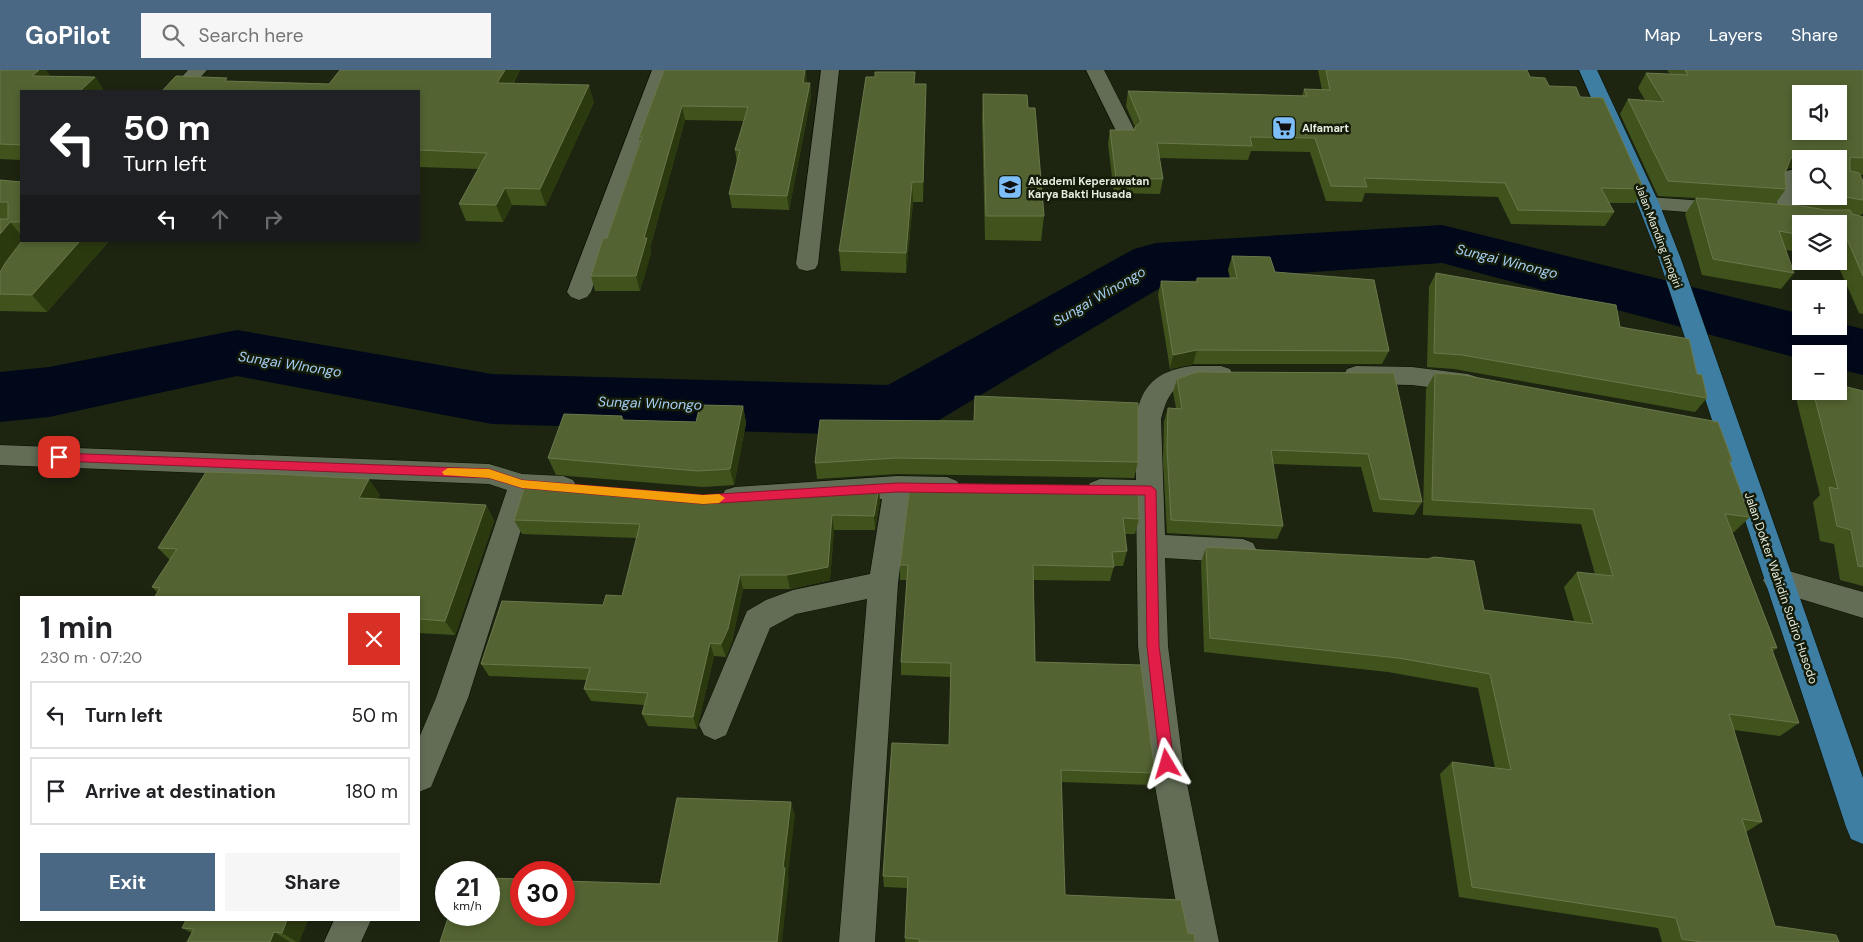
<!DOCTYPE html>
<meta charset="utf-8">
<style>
body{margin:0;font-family:"DM Sans",sans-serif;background:#f6f6f6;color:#202124;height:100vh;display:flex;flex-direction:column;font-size:19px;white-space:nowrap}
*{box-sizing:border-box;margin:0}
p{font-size:16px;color:#757577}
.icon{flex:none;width:28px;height:28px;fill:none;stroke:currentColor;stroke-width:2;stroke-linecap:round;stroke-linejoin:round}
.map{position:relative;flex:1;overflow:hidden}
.sheet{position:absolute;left:20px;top:526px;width:400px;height:325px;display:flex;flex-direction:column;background:#fff;border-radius:0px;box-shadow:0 2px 8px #0003}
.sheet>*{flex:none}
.guide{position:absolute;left:20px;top:20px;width:400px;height:152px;border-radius:0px;box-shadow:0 2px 8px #0003;background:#202124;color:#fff;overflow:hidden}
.fabs{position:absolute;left:1792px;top:15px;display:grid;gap:10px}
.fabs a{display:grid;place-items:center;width:55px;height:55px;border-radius:0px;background:#fff;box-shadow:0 2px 8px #0003;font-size:25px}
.speed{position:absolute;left:435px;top:791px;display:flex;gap:10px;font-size:25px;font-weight:700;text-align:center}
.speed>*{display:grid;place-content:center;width:65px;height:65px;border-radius:50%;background:#fff;box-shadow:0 2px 8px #0003;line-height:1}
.speed small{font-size:12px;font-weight:400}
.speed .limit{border:8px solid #d22;background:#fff;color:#111}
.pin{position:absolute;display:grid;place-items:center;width:42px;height:42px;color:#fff;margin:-21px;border-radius:10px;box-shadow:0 2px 8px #0006}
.me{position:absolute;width:55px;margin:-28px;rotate:353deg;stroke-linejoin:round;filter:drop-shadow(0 0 4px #0008)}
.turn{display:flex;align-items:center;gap:18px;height:105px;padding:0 20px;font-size:22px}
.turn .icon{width:65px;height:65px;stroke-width:2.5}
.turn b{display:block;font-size:35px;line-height:42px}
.lanes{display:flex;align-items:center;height:48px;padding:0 20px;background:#0003;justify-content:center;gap:25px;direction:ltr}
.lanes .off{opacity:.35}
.round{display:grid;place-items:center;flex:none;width:52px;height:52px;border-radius:0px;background:#f6f6f6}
.summary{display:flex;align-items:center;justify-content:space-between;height:85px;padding:0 20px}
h1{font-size:30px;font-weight:700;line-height:38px}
.button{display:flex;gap:10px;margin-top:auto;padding:10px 20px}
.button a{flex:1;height:58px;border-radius:0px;background:#4a6884;color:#fff;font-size:20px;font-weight:700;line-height:58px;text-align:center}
.button a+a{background:#f6f6f6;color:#202124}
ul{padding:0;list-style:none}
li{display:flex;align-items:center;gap:15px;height:68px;margin:0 10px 8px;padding:0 10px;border:2px solid #e0e0e0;border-radius:0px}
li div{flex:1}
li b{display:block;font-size:19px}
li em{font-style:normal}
header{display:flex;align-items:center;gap:30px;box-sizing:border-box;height:70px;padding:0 25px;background:#4a6884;color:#fff}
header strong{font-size:24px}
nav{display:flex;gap:28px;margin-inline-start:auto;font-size:18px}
.search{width:350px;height:45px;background:#f6f6f6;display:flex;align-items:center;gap:12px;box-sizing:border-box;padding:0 18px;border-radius:0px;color:#757577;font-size:19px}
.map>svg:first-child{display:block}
</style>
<header>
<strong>GoPilot</strong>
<div class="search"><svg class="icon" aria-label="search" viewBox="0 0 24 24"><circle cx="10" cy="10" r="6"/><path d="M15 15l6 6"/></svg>Search here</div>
<nav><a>Map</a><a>Layers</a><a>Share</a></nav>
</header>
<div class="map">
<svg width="1863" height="872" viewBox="0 0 1863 872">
<rect width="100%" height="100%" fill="#1d2511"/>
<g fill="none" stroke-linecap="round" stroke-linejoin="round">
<!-- river -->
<polygon fill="#00081a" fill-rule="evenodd" points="1442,155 1801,244 1801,256 1839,256 1839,253 1863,259 1863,305 1839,299 1839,284 1801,284 1801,289 1442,193 1170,212 924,359 899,366 492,354 237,306 49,347 0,352 0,302 49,297 237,260 492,304 888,315 1134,179 1156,173"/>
<defs>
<g id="minor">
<polygon points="188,0 207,0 188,21 169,21"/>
<polygon points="652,0 670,0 591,222 587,227 579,230 571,227 567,222"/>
<polygon points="821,0 839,0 818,194 815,199 807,201 799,199 796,194"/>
<polygon points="1086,0 1104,0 1137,65 1134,69 1127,71 1120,69"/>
<path d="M1801,97V109L1799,110L1795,117L1800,143L1797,148L1789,150L1648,139L1641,138L1637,133L1641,128L1648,127L1777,136C1775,122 1774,114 1783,102Z"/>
<path d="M1193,296H1221L1230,299L1233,305L1230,311C1192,322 1174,297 1161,349L1165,465L1243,469L1253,473L1257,481L1253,489L1243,493L1165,488L1168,576L1183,694L1219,872H1183L1151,694L1138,576L1136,431H1100L1090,427L1086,420L1090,413L1100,409L1136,410C1135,358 1125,303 1193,296Z"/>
<polygon points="1356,296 1412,297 1468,304 1477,307 1480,313 1477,319 1468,322 1412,315 1356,314 1347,311 1344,305 1347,299"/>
<polygon points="0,375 489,394 522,404 563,406 573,410 577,417 573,424 563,428 532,425 468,628 431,717 419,722 419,668 436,628 507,420 489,414 0,395"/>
<polygon points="897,406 947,407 957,411 961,418 957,425 947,429 909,428 898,513 875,872 839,872 867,529 796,544 770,558 726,665 715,670 704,665 699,655 747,541 766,530 793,520 870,504 882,429 735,439 725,436 721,428 725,420 735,417"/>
<polygon points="1778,498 1863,522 1863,548 1768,519 1763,510 1768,501"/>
<polygon points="334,850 371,850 361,872 324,872"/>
</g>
<polygon id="major" points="1579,0 1597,0 1659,133 1681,189 1863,708 1863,774 1851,769 1846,757 1659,189 1637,133"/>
</defs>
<!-- minor casing -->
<use href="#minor" stroke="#080e00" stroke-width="1"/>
<!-- major casing -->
<use href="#major" stroke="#080e00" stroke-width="1"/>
<!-- minor -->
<use href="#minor" fill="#636d56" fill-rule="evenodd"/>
<!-- major -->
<use href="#major" fill="#3e7ea3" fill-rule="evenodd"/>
</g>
<!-- wall -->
<g fill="#41531c" fill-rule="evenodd">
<polygon points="0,0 51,6 95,7 104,21 21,21 21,90 0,89"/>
<polygon points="340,0 520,0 513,14 594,32 546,136 512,135 503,152 466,151 459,134 478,99 419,97 419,21 229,11 329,14"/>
<polygon points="664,0 807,10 807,13 810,13 811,27 789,140 732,138 729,124 737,92 735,80 744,51 685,50 650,178 651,183 640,221 595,221 591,206 607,168 640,71 639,67"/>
<polygon points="1318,0 1527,0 1530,7 1549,16 1580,27 1644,119 1635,133 1609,133 1614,142 1605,156 1511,154 1498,127 1365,123 1362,132 1326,131 1310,82 1251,81 1248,90 1159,88 1163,109 1160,124 1114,123 1108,74 1110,60 1134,60 1135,57 1126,36 1128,21 1302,26 1304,19 1322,20"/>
<path d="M1667,0H1863V105H1860L1863,111V143L1860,146L1863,147V244L1859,243L1836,191H1839V154H1801V182L1785,180L1794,203L1781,219L1702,205L1685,144L1696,128L1658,126L1620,44L1628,29L1645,30L1638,18L1646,3L1670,4ZM1801,89H1839V126H1801V111L1797,117L1801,136L1708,129L1775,134L1786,119L1785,103L1787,99L1800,95L1801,96Z"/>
<polygon points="915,14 926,14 923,132 913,132 906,203 841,201 839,181"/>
<polygon points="983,24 1028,38 1044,146 1041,171 985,170 982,48"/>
<polygon points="0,110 21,112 21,171 109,171 47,242 0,241 0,224 5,194 0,200"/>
<polygon points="1232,186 1275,202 1389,281 1382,294 1193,294 1170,299 1158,225 1161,211 1196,212 1197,208 1230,208 1228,200"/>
<polygon points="1436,203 1620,257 1697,304 1707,328 1695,342 1454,299 1427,297 1429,217"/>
<polygon points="1394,303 1422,432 1414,445 1373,442 1361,397 1273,394 1283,456 1277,469 1167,463 1163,391 1164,352 1168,338 1176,338 1173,322 1177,309"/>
<polygon points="1435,303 1732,390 1730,393 1750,447 1734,462 1732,462 1777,578 1772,582 1799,653 1780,666 1734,660 1762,752 1746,762 1775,856 1839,872 1662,872 1658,858 1459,827 1440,704 1452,692 1495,698 1478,618 1388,602 1204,582 1201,492 1206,477 1484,540 1574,551 1564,517 1577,502 1595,504 1581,454 1423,445 1426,319"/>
<polygon points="1801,317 1801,321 1863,321 1863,516 1840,510 1834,474 1820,471 1813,432 1820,425 1795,324"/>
<polygon points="743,336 746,353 734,415 703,417 556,405 548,388 622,346 624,350 696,352"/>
<polygon points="820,350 1138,392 1134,408 897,404 817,409 815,393"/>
<polygon points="910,414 1139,449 1135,464 1125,464 1127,481 1123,496 1114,496 1110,511 1033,510 1035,592 1155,703 1150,715 1061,712 1065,825 1188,863 1195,872 905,872 907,818 884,817 883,806 949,675 951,607 901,605 901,592 907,510 900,510 900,495"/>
<polygon points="380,425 378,429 486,435 494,451 455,565 419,563 419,528 157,522 152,517 170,490 158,478"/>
<polygon points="811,426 880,431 875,460 834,460 830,510 790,519 743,519 732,572 726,587 714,586 697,659 648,656 642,644 644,635 591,631 584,619 586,610 489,606 481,594 622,526 637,468 522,464 514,450 699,428"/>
<polygon points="308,850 299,872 187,872 192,863 182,858"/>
</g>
<!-- shaded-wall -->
<g fill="#2b390f">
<polygon points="39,0 46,0 54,11 32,6"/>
<polygon points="505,0 520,0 503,30 497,13"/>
<polygon points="805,0 806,0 807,10 804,27 803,13"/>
<polygon points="95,7 104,21 80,21"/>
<polygon points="810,13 811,27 789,140 787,126"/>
<polygon points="926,14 926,34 923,132 923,112"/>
<polygon points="589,15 594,32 546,136 540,119"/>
<polygon points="682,36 685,50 650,178 651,183 640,221 636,206 644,168"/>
<polygon points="1812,80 1805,89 1801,89 1801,94 1800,95 1782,100 1794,85"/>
<polygon points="912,112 913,132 906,203 906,183"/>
<polygon points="505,118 512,135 503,152 496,135"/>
<polygon points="10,152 21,165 21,171 23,171 0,200 0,164"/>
<polygon points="80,171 109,171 47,242 32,225"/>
<polygon points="1197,280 1193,294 1170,299 1173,285"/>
<polygon points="743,336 746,353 734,415 730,399"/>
<polygon points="369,409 380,425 370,444 359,428"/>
<polygon points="879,417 880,431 875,460 874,446"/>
<polygon points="486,435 494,451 455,565 445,551"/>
<polygon points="832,445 834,460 830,510 790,519 787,505"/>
<polygon points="740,505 743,519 732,572 726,587 721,574"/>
<polygon points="710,573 714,586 697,659 693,647"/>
<polygon points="791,732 795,745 788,805 789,809 782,872 777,872 783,798"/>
<polygon points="287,850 308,850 299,872 297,872 282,863"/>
<polygon points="274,862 290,872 270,872"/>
</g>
<!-- building -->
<g fill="#536331" stroke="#6a784c" fill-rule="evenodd">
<polygon points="0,0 39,0 32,6 95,7 80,21 21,21 21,75 0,74"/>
<polygon points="340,0 505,0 497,13 589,15 540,119 505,118 496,135 459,134 487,83 419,80 419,21 162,21 176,6 227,8 225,11 329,14"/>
<polygon points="664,0 805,0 803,13 810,13 787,126 729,124 740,80 735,80 748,37 682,36 644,168 647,168 636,206 591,206 603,168 607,168 642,67 639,67"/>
<polygon points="1326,0 1527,0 1530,7 1545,8 1549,16 1576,17 1580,27 1603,28 1644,119 1601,118 1614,142 1518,140 1505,113 1364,108 1367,117 1331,116 1315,68 1250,67 1252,76 1157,73 1163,109 1116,108 1110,60 1135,60 1135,57 1141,52 1128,21 1307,26 1304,19 1330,20"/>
<path d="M1685,0H1863V88L1850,87V101L1859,103L1863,111V130L1839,126V89H1814V82L1812,80L1794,85L1790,90L1785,103L1786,119L1668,111L1628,29L1664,32L1646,3L1688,5ZM1801,24H1839V61H1801Z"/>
<polygon points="875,2 915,2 914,14 926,14 923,112 912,112 906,183 839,181 866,7 875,7"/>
<polygon points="983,24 1027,25 1028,38 1035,38 1044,146 986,146"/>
<polygon points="0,110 21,112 21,152 10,152 0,164 0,149 8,149 8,132 0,132"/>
<polygon points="1696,128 1801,136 1826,140 1850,140 1852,144 1863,147 1863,206 1848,171 1839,170 1839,154 1801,154 1801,165 1779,161 1794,203 1713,189"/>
<polygon points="22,171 80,171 32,225 0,224 0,202 6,192"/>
<polygon points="1232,186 1270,187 1275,202 1374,210 1389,281 1197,280 1173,285 1161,211 1197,212 1197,208 1237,208"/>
<polygon points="1436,203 1616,235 1620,257 1689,269 1697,304 1702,305 1707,328 1462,285 1434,283"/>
<polygon points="1197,302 1394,303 1422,432 1380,429 1368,384 1271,380 1283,456 1171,450 1167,378 1168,338 1182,339 1177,309"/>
<polygon points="1435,303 1463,305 1718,352 1732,390 1729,390 1750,447 1725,444 1777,578 1771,577 1799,653 1729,644 1762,752 1742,749 1775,856 1836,865 1839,872 1701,872 1682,869 1676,848 1472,817 1452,692 1511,700 1490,604 1398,588 1210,568 1206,477 1428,489 1434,487 1474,491 1484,540 1593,554 1577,502 1613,506 1593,439 1432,430"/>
<polygon points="1839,315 1863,321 1863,497 1858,496 1851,460 1837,456 1829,417 1838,419 1813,321 1839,321"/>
<polygon points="975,326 1138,333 1138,392 896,388 815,393 820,350 974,351"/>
<polygon points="700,335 743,336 730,399 698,401 548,388 564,344 622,346 621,350 696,352"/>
<polygon points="206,402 274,404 369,409 359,428 486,435 445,551 419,549 419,528 154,528 160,518 152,517 177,479 158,478"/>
<polygon points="526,412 699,428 755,425 811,426 812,421 879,417 874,446 832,445 828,497 787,505 740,505 728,559 721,574 710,573 693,647 642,644 648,623 584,619 590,598 481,594 502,531 603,535 606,525 622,526 640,454 514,450"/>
<polygon points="910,414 1138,417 1139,449 1123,448 1127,481 1112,482 1114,497 1033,495 1035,592 1141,595 1155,703 1061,700 1065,825 1181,830 1188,863 1194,864 1195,872 919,872 920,869 905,868 908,807 883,806 892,673 949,675 951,593 901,592 908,495 900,495"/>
<polygon points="677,728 791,732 783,798 785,798 777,872 440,872 449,845 489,845 489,808 521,809 521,845 564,845 564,811 660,814"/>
<polygon points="186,850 287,850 282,863 274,862 270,872 187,872 194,859 182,858"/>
</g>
<!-- route -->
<polygon fill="#e11d48" stroke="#92132f" points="59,383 489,399 522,410 703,425 897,413 1151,416 1156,420 1159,576 1174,694 1172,698 1167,700 1162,698 1160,694 1147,576 1145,425 897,422 703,434 522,418 489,408 59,391 53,387"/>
<!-- slow -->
<polygon fill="#f59e0b" points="448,398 489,399 522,410 703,425 719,424 725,428 719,433 703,434 522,418 489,408 444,405 442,402"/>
<!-- icons -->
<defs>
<symbol id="supermarket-square" viewBox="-11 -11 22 22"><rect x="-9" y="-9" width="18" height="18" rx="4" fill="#7dbef9" stroke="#141b08"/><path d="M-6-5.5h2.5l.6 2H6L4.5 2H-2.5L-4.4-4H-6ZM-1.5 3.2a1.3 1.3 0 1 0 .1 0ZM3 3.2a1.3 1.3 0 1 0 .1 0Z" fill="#111"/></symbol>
<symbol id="university-square" viewBox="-11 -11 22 22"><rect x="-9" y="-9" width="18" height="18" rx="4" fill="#7dbef9" stroke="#141b08"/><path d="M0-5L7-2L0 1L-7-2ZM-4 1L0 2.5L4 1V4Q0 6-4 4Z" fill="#111"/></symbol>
</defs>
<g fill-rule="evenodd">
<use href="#supermarket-square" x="1270" y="44" width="28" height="28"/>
<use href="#university-square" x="996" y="103" width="28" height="28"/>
</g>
<g text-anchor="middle" stroke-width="5" stroke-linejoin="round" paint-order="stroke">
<!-- far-poi labels -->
<g font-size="11" font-weight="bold" fill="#e6ecdf" stroke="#141b08" text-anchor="start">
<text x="1302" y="62">Alfamart</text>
<text x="1028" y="115">Akademi Keperawatan<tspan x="1028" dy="13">Karya Bakti Husada</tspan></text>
</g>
<!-- far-street labels -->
<g font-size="11" fill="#e6ecdf" stroke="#141b08">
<text transform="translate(1659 166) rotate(69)" y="4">Jalan Manding Imogiri</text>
</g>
<!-- street labels -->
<g font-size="12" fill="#e6ecdf" stroke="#141b08">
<text transform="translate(1781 518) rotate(71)" y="4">Jalan Dokter Wahidin Sudiro Husodo</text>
</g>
<!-- water labels -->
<g font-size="14" font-style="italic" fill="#a6cff5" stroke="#141b08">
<text transform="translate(1507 191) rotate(14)" y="5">Sungai Winongo</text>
<text transform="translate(1099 226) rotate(-30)" y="5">Sungai Winongo</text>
<text transform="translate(290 294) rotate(9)" y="5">Sungai WInongo</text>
<text transform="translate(650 333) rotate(2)" y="5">Sungai Winongo</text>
</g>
</g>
</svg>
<div class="fabs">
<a><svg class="icon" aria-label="sound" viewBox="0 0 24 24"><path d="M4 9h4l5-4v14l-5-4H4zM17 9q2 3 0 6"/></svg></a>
<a><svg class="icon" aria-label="search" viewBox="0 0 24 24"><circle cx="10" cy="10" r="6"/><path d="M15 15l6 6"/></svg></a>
<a><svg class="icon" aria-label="layers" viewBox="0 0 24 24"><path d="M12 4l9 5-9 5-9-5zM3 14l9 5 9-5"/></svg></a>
<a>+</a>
<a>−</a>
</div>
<div class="speed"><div>21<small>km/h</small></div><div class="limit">30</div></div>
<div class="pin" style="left:59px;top:387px;background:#d93025"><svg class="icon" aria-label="arrive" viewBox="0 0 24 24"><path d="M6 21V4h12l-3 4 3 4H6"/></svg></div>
<svg class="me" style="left:1167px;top:694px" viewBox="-20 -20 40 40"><path d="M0-17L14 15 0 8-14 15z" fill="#e11d48" stroke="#fff" stroke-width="4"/></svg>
<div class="guide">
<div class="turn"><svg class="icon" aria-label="left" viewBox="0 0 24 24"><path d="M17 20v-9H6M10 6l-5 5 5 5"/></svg><div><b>50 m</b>Turn left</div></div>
<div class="lanes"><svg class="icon" aria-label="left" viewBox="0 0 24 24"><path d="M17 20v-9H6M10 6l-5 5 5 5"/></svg><svg class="icon off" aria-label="ahead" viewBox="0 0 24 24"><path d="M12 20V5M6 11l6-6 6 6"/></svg><svg class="icon off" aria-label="right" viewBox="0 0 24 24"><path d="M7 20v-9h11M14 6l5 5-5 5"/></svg></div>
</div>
<section class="sheet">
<div class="summary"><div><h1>1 min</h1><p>230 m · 07:20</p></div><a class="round" style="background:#d93025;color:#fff"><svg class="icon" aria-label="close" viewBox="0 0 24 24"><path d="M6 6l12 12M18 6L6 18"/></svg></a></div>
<ul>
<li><svg class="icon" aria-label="left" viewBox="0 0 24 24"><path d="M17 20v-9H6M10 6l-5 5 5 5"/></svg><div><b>Turn left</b></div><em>50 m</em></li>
<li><svg class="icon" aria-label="arrive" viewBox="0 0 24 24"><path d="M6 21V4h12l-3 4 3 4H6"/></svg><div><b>Arrive at destination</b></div><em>180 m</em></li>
</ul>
<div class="button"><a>Exit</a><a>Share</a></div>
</section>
</div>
